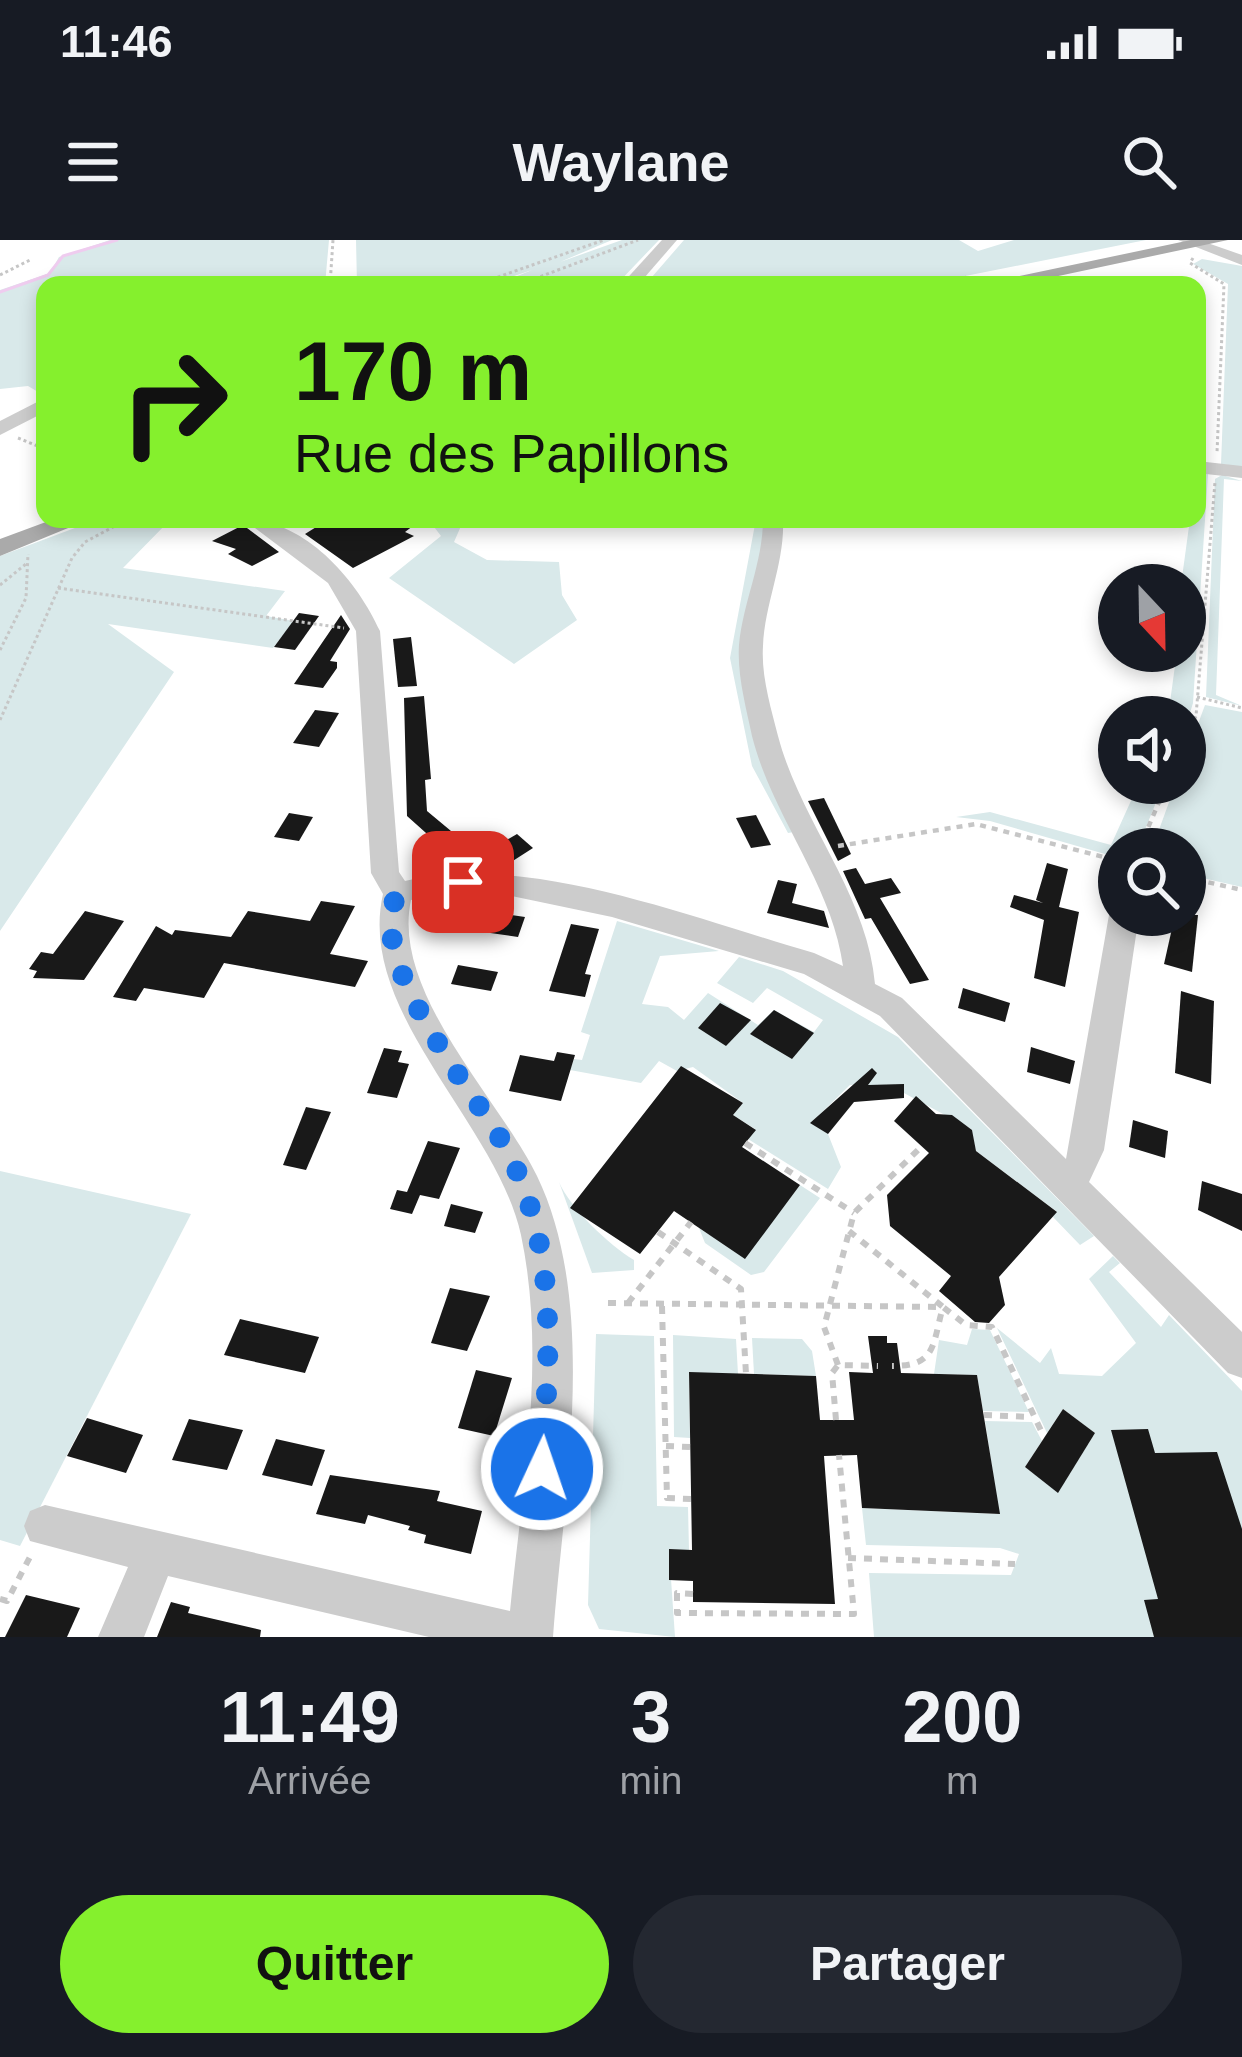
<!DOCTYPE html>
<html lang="fr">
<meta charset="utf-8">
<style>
body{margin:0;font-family:Arial,sans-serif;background:#242831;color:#f1f3f6;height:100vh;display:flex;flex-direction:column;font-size:45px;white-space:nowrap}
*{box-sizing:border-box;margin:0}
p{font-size:39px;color:#9ea1a6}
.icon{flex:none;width:66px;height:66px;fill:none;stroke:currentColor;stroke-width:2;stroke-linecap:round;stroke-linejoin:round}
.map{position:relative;height:1397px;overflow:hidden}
.drawer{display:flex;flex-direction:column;background:#171b24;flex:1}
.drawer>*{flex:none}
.top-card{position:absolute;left:36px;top:36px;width:1170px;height:252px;border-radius:24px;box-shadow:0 6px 18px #0003;background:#85f02d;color:#111;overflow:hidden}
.needle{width:78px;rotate:158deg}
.fabs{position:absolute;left:1098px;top:324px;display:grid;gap:24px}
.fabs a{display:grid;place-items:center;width:108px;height:108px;border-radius:50%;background:#171b24;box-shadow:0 6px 18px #0003;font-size:60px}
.pin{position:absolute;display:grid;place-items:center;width:102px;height:102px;color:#fff;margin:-51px;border-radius:24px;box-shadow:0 6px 18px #0006}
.me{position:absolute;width:132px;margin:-66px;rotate:3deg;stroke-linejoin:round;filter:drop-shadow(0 0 9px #0008)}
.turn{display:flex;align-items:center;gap:42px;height:252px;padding:0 60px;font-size:54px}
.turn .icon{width:156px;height:156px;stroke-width:2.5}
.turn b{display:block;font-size:84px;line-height:102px}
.eta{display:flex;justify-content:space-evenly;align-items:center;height:204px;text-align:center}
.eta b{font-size:72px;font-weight:700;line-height:84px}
.button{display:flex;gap:24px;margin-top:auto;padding:24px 60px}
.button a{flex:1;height:138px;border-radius:72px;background:#85f02d;color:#111;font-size:48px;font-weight:700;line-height:138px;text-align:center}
.button a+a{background:#242831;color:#f1f3f6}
.status{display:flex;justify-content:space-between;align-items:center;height:84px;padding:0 60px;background:#171b24;direction:ltr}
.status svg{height:33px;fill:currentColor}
header{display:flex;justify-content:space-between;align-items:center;height:156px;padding:0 60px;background:#171b24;font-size:54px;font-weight:700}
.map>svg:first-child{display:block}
</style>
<div class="status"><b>11:46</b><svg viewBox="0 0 49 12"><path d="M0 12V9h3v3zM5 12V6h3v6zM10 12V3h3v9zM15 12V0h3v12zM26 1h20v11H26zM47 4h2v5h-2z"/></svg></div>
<header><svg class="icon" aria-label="menu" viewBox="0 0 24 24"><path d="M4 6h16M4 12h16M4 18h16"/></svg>Waylane<svg class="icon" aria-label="search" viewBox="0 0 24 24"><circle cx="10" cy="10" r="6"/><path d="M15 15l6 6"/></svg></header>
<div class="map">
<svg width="1242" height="1397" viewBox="0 0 1242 1397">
<rect width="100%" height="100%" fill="#fff"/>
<!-- green -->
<g fill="#d9e9ea">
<polygon points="110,0 329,0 325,45 45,45 45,156 28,146 0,149 0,50 50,33 59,17"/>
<polygon points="356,0 612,0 560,22 622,0 659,0 616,45 495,45 532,30 487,45 357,45"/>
<polygon points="684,0 959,0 978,11 1014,0 1146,0 920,45 645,45"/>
<polygon points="1202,19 1242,26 1242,227 1221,224 1228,44 1193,24"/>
<polygon points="1197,232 1208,234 1193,463 1185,489 1185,477 1168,477 1177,411 1185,411 1181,345 1190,279 1197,279"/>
<polygon points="1222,235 1242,241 1224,239 1216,455 1242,466 1206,457 1215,239"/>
<polygon points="99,279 171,279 123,328 285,351 266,376 294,381 273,408 108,384 174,432 0,691 0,316"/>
<polygon points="428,279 464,279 454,302 487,320 559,322 562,355 577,380 514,424 389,338 441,296"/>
<polygon points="756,279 770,279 749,385 794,592 788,593 752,526 730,418"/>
<polygon points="1205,465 1242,472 1242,647 1185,634 1185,609 1152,609 1176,543 1185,543 1185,519"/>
<polygon points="1139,543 1164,543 1137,609 1119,609 1119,618 990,581 956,577 990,572 1111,605"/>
<polygon points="617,681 719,711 660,716 642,764 668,767 684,780 708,753 758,785 774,770 814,792 823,780 767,748 753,763 717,743 739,717 783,731 898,797 1094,996 1080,1005 1053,977 1056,971 976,911 971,889 889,845 850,845 811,883 828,894 841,927 828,949 748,899 755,889 733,875 743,863 693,827 677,831 659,821 641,843 570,830 574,819 582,820 590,795 581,792"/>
<polygon points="0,931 191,974 20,1306 0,1300"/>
<path d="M559,942C570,968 609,1005 634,1020V1030L592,1033Z"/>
<polygon points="800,945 820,958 764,1032 751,1035 705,1003 699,988 745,1018"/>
<polygon points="1113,1016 1120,1023 1109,1032 1161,1087 1169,1075 1242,1151 1242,1397 874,1397 869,1333 1011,1335 1019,1314 1000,1308 866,1305 862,1268 999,1274 985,1181 1032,1182 1042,1201 1025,1227 1058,1252 1095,1193 1063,1169 1047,1193 997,1088 1040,1123 1051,1108 1059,1134 1102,1136 1136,1103 1089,1039"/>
<polygon points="972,1089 990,1090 1029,1172 983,1171 977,1135 934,1134 939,1100 967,1105"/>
<polygon points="596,1094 654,1096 657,1266 688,1267 689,1310 669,1310 675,1397 599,1389 588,1365"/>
<polygon points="673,1095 736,1099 738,1134 689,1133 690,1198 674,1197"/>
<polygon points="752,1098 802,1099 812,1111 816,1136 754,1134"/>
</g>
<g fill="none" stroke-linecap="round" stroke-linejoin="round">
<!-- stream -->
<polyline stroke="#efccef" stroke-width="3" points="0,52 48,35 63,16 117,0"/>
</g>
<!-- building -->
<g fill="#191919">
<polygon points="329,279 422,279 405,292 414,296 353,328 305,294"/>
<polygon points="243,285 279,312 252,326 228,314 236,309 212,301"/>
<polygon points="299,373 319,376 295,410 274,407"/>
<polygon points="341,375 350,389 330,421 337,422 337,428 323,448 294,444"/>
<polygon points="393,399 411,397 417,446 398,447"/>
<polygon points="424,456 431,539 425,540 427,571 451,591 435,601 407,576 404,458"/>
<polygon points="315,470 339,473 319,507 293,503"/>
<polygon points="824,558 851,614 838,621 808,561"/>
<polygon points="289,573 313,577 299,601 274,597"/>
<polygon points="756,575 771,605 751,608 736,578"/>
<polygon points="517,594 533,608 508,624 489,610"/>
<polygon points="1047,623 1068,629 1059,667 1079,672 1065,747 1034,738 1044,680 1010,667 1014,655 1043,663 1036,660"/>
<polygon points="856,628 865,644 891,638 901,653 880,658 929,740 910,744 871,678 865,679 843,631"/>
<polygon points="778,640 797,644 792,663 824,671 829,688 767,673"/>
<polygon points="321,661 355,666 330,714 368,721 355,747 224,723 204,758 144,748 136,761 113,757 156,686 172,695 175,690 231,697 248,671 310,681"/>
<polygon points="477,670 525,677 518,697 469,690"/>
<polygon points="85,671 124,681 84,740 33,738 37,731 29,729 41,712 53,714"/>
<polygon points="1175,675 1198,675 1192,732 1164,724"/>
<polygon points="571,684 599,689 585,734 591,735 585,757 549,751"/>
<polygon points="458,725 498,732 491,751 451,744"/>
<polygon points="963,748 1010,763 1005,782 958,768"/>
<polygon points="1181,751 1214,761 1211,844 1175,833"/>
<polygon points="720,763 751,780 726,806 698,788"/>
<polygon points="774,770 814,793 792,819 750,794"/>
<polygon points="1031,807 1075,821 1070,844 1027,832"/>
<polygon points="384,808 402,811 398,822 409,824 397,858 367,853"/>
<polygon points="557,812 575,815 561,861 509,851 520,815 554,821"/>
<polygon points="681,826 743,863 733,875 756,890 742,907 800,945 745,1019 674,971 640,1014 570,968"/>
<polygon points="872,828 877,833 868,845 904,844 904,858 854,862 828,894 810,883"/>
<polygon points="916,856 936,874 952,875 972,890 976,911 1057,972 999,1037 1005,1065 989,1083 975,1082 939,1051 951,1036 890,986 887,955 929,913 894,881"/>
<polygon points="306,867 331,872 306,930 283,925"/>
<polygon points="1133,880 1168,891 1165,918 1129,907"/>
<polygon points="428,901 460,908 439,959 420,955 412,974 390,969 397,950 407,952"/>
<polygon points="1202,941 1242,954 1242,991 1198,970"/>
<polygon points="451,964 483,972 475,993 444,986"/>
<polygon points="450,1048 490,1056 467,1111 431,1103"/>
<polygon points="240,1079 319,1097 305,1133 224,1115"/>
<polygon points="868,1096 887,1096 887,1103 897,1103 901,1133 977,1135 1000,1274 862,1268 857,1215 824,1216 835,1364 693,1362 693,1341 669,1340 669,1309 692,1310 689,1132 816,1136 820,1180 854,1180 849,1132 873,1133"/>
<polygon points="476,1130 512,1138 494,1196 458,1188"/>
<polygon points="1063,1169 1095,1193 1058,1253 1025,1227"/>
<polygon points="87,1178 143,1195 126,1233 67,1216"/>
<polygon points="189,1179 243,1190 227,1230 172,1220"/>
<polygon points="1148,1189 1155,1213 1217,1212 1242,1289 1242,1397 1154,1397 1144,1360 1158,1359 1111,1190"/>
<polygon points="276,1199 325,1210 312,1246 262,1235"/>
<polygon points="330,1235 440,1251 437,1261 482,1271 471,1314 424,1303 426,1295 408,1290 410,1286 368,1275 365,1284 316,1274"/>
<polygon points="26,1355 80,1368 67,1397 5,1397"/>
<polygon points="171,1362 190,1367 188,1373 261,1390 260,1397 157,1397"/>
</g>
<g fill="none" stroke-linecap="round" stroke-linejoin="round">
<!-- path-far2 -->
<g stroke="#c6c6c6" stroke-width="3" stroke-dasharray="3 3" stroke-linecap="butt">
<polyline points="1193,18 1190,23 1224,44 1217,213"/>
<polyline points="0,35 32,19"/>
<polyline points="330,45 333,0"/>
<polyline points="475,45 604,0"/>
<polyline points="518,45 638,0"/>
<polyline points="928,45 967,37"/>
<polyline points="18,198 45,209"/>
<polyline points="0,345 26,324"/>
<polyline points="58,348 344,388"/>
<polyline points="0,410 26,358 28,314"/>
<polyline points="1197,457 1242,468"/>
<polyline points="0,480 72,318 85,302 128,279"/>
<polyline points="1185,501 1196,476 1215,242"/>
</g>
<!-- path-far1 -->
<g stroke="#c6c6c6" stroke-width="4.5" stroke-dasharray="6 6" stroke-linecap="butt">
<polyline points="838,606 976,584 1119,621"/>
<polyline points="1139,609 1167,543"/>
<polyline points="1185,637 1242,650"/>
</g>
<!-- path -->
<g stroke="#c6c6c6" stroke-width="6" stroke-dasharray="8 8" stroke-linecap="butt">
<polyline points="745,903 854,973"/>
<path d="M849,991L943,1067C932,1105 937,1126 892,1126"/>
<polyline points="658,992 741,1049 746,1134"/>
<polyline points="608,1063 943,1067 966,1085 992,1087 1044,1197"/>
<polyline points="628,1063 691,982"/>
<polyline points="662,1066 667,1258 691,1259"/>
<polyline points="838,1125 824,1087 854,973 922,906"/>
<polyline points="984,1175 1032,1177"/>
<polyline points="836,1180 832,1133 838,1125 878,1126"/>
<polyline points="666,1206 690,1207"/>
<polyline points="848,1318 1015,1324"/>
<polyline points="693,1354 677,1353 677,1373 854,1374 839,1215"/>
<polyline points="0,1359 7,1361 32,1313"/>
</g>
<!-- minor -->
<g fill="#ccc" fill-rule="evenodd">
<polygon points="662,0 677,0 638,45 621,45"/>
<polygon points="1178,0 1199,0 1242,15 1242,25"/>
<polygon points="45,158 45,172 0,195 0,181"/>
<polygon points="1197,221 1242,226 1242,238 1197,233"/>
<path d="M243,279C304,279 356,338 380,391L399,632L405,641C526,611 695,679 814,713L843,726C832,644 772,576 752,496C746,467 737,435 739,405C743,362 763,323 763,279H783C785,323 765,362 763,406C761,436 771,468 778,496C801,583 867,653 875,744L902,758L1066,919L1109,675L1119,666V675H1139L1104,910L1089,942L1242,1092V1138L1228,1133L880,776L804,734L612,677L487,651L411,660C391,752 498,857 537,936C600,1066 563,1258 553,1397H429L168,1336L144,1397H98L128,1327L30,1301L24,1286L30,1271L45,1265L510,1371C522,1248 547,1118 521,995C496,882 356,772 383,654L371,633L356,391L328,343Z"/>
</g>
<!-- major -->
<g fill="#aaa" fill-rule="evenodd">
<polygon points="1191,0 1228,0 1016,45 977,45"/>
<polygon points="54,279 90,279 0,316 0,299"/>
</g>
</g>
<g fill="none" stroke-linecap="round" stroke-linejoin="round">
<!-- route -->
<path stroke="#1a73e8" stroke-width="21" stroke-dasharray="0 37.8" d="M463,642L398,653C363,716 467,843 500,898C561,1002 549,1114 542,1229"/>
</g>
</svg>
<div class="fabs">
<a><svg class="needle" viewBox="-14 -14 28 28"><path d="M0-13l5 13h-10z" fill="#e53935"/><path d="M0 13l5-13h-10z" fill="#9ea1a6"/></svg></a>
<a><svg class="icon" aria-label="sound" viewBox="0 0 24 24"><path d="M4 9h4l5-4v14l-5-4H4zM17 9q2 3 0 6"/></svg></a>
<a><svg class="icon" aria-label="search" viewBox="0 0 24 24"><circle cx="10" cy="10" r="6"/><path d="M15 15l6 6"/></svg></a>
</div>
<div class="pin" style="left:463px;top:642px;background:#d93025"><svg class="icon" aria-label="arrive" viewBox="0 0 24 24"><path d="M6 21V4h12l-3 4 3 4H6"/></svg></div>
<svg class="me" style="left:542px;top:1229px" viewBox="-20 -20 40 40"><circle r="17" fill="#1a73e8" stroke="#fff" stroke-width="3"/><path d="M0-11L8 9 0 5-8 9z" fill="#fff"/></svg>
<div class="top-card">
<div class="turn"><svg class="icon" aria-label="right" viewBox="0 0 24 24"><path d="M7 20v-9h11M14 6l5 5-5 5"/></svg><div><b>170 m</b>Rue des Papillons</div></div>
</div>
</div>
<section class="drawer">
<div class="eta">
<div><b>11:49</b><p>Arrivée</p></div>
<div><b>3</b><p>min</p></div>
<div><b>200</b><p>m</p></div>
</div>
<div class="button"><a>Quitter</a><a>Partager</a></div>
</section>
